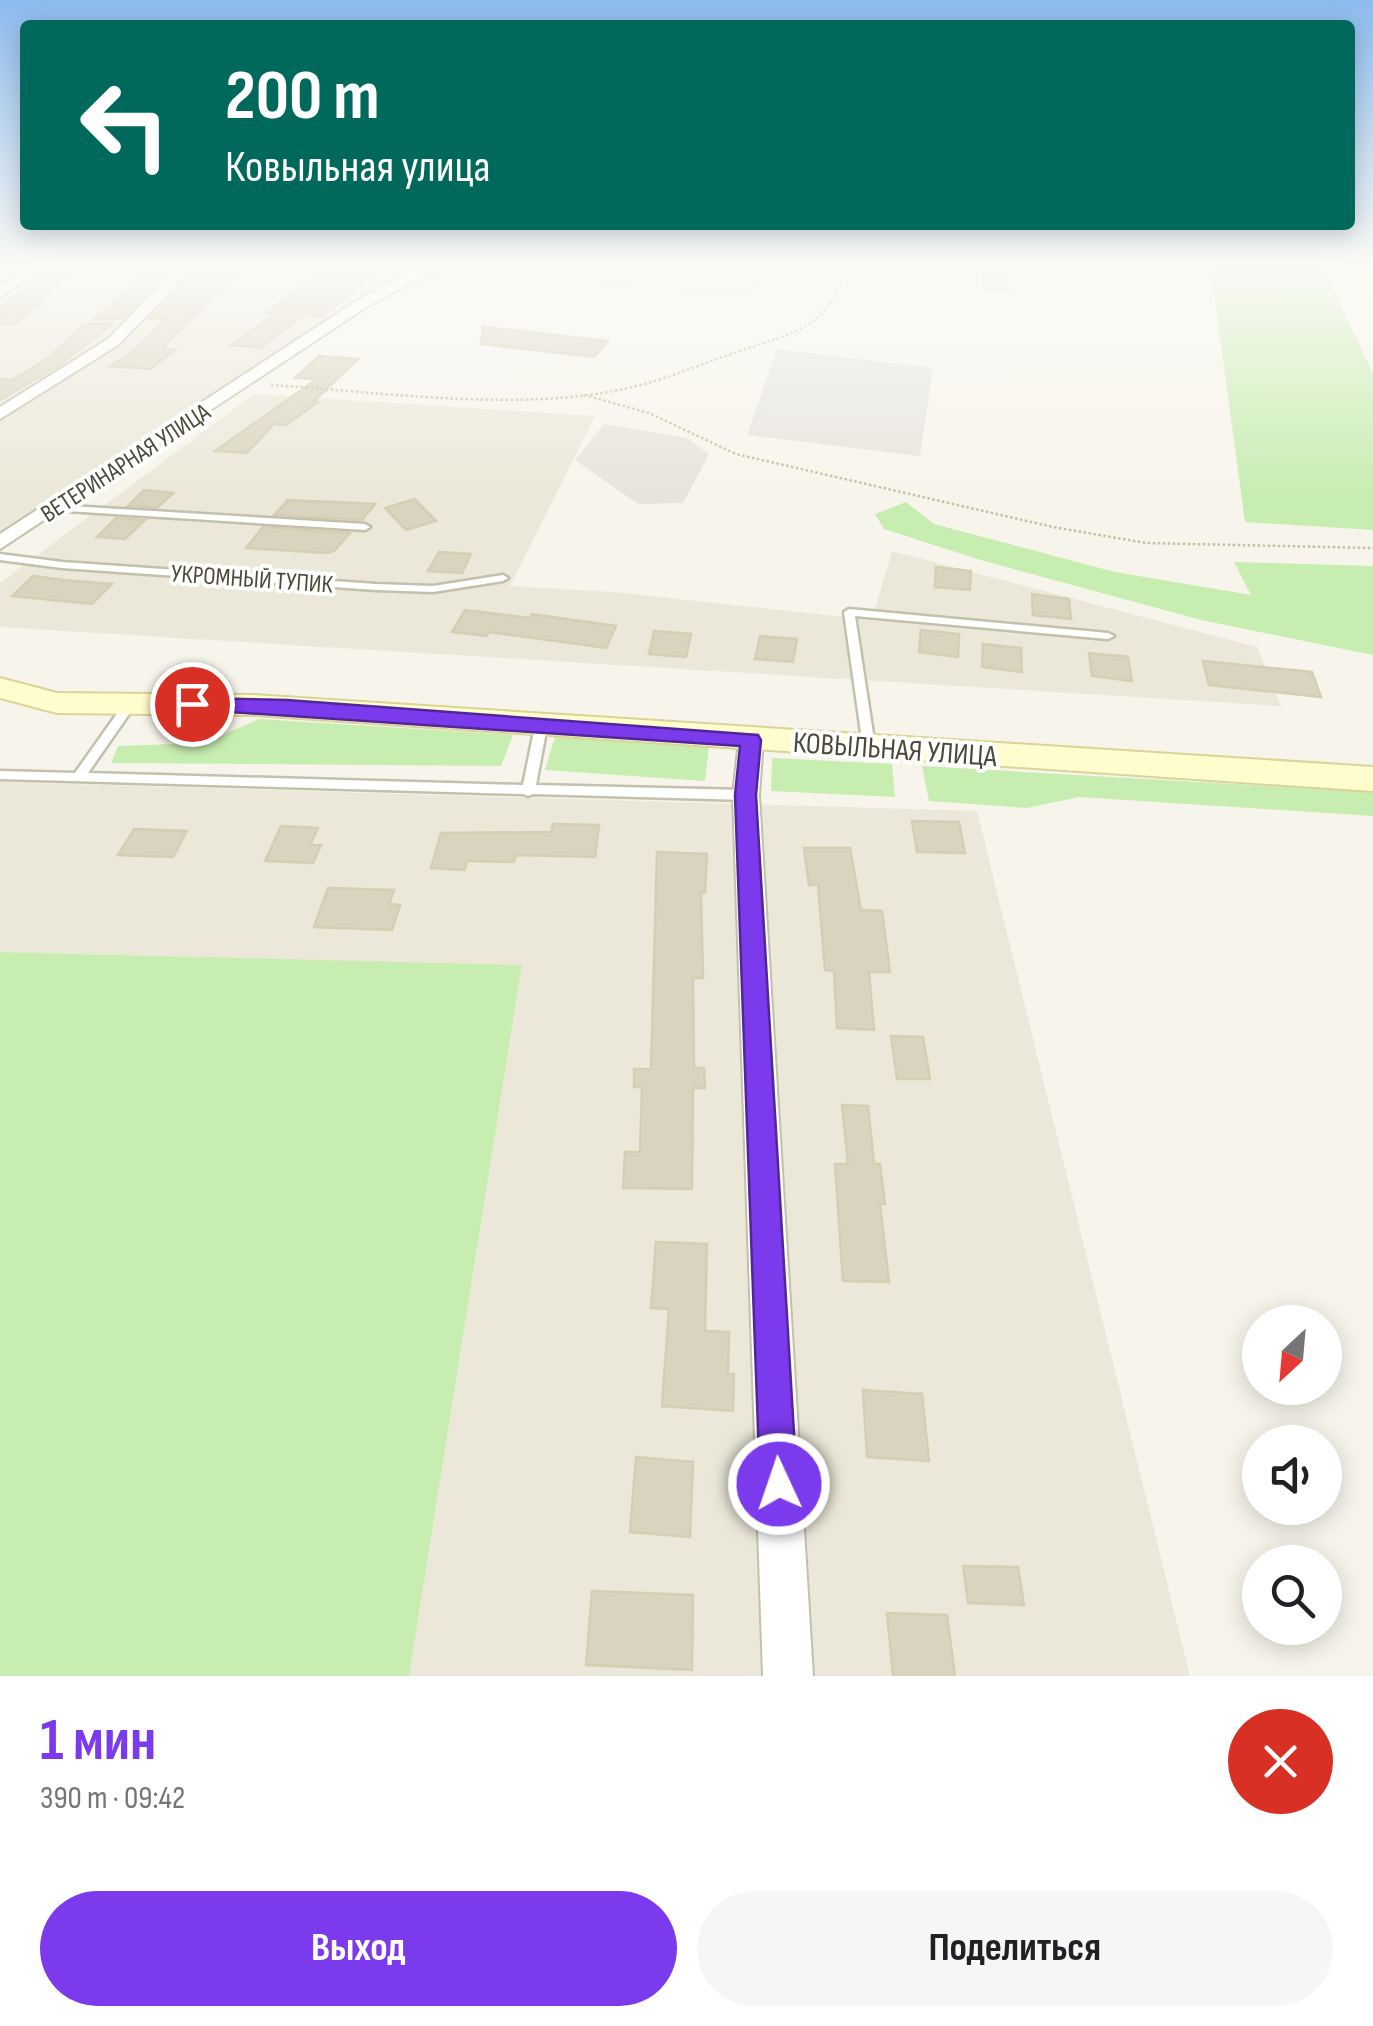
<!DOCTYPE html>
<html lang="ru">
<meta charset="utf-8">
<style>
body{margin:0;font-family:"Sofia Sans Condensed",sans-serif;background:#f6f6f6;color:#202124;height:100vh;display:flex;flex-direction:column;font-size:38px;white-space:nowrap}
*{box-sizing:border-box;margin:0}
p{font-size:32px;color:#757577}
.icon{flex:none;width:55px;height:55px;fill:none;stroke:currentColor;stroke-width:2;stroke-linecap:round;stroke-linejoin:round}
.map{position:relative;height:1676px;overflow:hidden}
.sheet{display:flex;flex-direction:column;background:#fff;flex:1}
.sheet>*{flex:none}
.banner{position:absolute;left:20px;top:20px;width:1335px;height:210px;border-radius:10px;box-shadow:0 5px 25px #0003;background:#00695c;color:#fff;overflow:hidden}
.needle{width:65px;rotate:206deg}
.controls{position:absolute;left:1242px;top:1305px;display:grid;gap:20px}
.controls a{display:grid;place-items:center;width:100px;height:100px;border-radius:50%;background:#fff;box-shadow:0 5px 25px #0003;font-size:50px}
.pin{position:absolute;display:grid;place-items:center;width:85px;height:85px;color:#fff;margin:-42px;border:5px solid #fff;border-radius:50%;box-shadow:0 2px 10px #0007}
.me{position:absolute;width:110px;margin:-55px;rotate:357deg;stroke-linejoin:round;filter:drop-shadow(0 0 8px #0008)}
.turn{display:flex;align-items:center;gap:35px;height:210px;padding:0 40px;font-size:45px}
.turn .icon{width:130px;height:130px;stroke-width:2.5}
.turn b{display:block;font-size:70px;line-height:85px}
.round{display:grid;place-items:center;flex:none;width:105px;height:105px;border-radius:52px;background:#f6f6f6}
.headline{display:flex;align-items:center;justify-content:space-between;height:170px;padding:0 40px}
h1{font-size:60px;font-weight:700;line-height:75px;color:#7c3aed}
.button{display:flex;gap:20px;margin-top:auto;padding:20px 40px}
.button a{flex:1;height:115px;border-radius:60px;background:#7c3aed;color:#fff;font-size:40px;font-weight:700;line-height:115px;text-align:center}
.button a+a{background:#f6f6f6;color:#202124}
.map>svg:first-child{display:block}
</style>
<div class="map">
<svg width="1373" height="1676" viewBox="0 0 1373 1676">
<rect width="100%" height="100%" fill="#f7f5eb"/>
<!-- residential -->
<g fill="#ebe8d9">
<polygon points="0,263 28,263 26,266 414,268 0,539"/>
<polygon points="573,263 775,263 748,295 587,282"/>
<polygon points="254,394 595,416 510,586 614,592 872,620 892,551 1257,647 1281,706 0,627 0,583"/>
<polygon points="0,782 977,811 1190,1676 409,1676 522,966 0,952"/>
</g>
<!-- industrial -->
<g fill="#e6e4dc">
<polygon points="777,349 933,368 920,456 747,435"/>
<polygon points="604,424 687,438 709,454 683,503 638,504 575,460"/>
</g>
<!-- green -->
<g fill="#c7edb1">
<polygon points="1210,263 1319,263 1323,268 1373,374 1373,530 1245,522"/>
<polygon points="906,502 934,524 1115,572 1251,595 1234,562 1373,566 1373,655 1201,620 984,561 884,529 875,514"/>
<polygon points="259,719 513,735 501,766 111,763 118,746 205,743"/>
<polygon points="555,737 709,747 705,781 545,770"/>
<polygon points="772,758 892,764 895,797 771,791"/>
<polygon points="922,766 1373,792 1373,816 1079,797 1027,808 929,801"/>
<polygon points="0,952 522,965 409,1676 0,1676"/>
</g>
<!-- building -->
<g fill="#d9d4bf" stroke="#d5ceb2" stroke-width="2.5">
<polygon points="60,263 68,274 35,303 42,303 15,324 0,324 0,307"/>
<polygon points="980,263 1002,263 1009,290 985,289"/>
<polygon points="328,269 383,270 321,316 304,315 260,348 231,345 275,314 265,313"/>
<polygon points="239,272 162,348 175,350 150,369 110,366 135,350 166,319 149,319 196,273"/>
<polygon points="166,273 122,319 94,319 145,276"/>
<polygon points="83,324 112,324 61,364 0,400 0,379 12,380 50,357"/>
<polygon points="483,327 608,341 594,357 481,344"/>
<polygon points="319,356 358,359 314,401 318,402 286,425 274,424 247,453 215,451 317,379 295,378"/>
<polygon points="144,490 173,493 157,508 128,506"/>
<polygon points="415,499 436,521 406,530 385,508"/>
<polygon points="287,501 287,500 375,504 362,520 274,515"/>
<polygon points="116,518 145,520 125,539 97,537"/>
<polygon points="263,527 350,533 334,551 327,553 246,548"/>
<polygon points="439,552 471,554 462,573 428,571"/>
<polygon points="936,567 971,571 970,590 935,587"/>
<polygon points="33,576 64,580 112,584 92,604 12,596"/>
<polygon points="1032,594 1069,599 1071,619 1033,615"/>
<polygon points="465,610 530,618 532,614 616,626 606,648 489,632 487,636 452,632"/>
<polygon points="921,630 959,634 958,657 919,652"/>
<polygon points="654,631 691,634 686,657 649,654"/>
<polygon points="760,636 797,639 793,662 755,659"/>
<polygon points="983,644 1021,648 1022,672 982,667"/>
<polygon points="1089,653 1128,657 1132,681 1092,676"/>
<polygon points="1203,661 1312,672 1321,697 1209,685"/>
<polygon points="912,821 959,822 965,853 917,852"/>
<polygon points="553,824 599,825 595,857 516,855 514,862 467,861 465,870 431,868 441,833 551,832"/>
<polygon points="281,826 318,828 310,845 321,845 313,863 265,861"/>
<polygon points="134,829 187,831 173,857 118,855"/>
<polygon points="804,848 850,848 861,910 882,911 890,972 869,972 874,1030 837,1028 834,971 825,970 818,884 809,885"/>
<polygon points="657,852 707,854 705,893 701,893 703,978 693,978 694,1068 704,1068 705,1088 693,1088 692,1189 623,1188 625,1152 640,1152 642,1087 634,1087 634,1069 651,1069"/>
<polygon points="328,888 394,890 389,904 400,905 392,930 314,927"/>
<polygon points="891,1036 923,1037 930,1079 897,1079"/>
<polygon points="842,1105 868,1106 874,1164 880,1164 885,1204 880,1204 889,1282 843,1281 835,1164 848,1164"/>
<polygon points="656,1242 707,1244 705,1331 729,1332 728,1374 734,1374 733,1411 662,1406 669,1309 651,1308"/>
<polygon points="863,1390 922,1394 929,1461 867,1457"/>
<polygon points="636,1457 693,1462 690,1537 630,1532"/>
<polygon points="963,1566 1018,1567 1024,1605 968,1603"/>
<polygon points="592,1591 693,1595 692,1670 586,1665"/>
<polygon points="887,1613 947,1615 955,1676 893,1676"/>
</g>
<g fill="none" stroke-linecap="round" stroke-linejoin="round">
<defs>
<g id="lane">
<polygon points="54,505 365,524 370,527 365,530 51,510 49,508"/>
<polygon points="0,554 62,562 376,584 433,586 503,575 508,578 503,581 433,592 376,590 62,568 0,560"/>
<polygon points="849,609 1108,633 1114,636 1108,639 855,616 875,747 869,751 863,747 844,612"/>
<polygon points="130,700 136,704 88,773 523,785 535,726 541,722 547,726 536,785 746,790 753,795 746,800 533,794 528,796 523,794 0,779 0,771 75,773 126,701"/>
</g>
<g id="street">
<polygon points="35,263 49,263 0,297 0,287"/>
<polygon points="188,263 202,263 181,280 118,345 0,419 0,407 108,339 171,274"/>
<polygon points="443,263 463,263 419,279 368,306 0,549 0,534 358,300 409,273"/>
<polygon points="751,732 763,740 759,795 813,1676 763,1676 733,795 739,740"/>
</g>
<polygon id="secondary" points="0,678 57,693 253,695 1373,767 1373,791 253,715 57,713 0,698"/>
</defs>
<!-- lane casing -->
<use href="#lane" stroke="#c3c0ac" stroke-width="5"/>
<!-- street casing -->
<use href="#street" stroke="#c3c0ac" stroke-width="4"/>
<!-- secondary casing -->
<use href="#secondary" stroke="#dad498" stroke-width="4"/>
<!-- path -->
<g stroke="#c6bf9c" stroke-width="2.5" stroke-dasharray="2.5 2.5" stroke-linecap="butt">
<path d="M271,385C383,392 527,414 636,386C670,378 703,363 737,352C794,332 832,329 846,263"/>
<polyline points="584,395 649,413 736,454 1053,527 1146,543 1373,548"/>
</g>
<!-- lane -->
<use href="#lane" fill="#fff" fill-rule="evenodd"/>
<!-- street -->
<use href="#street" fill="#fff" fill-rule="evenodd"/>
<!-- secondary -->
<use href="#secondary" fill="#fffccd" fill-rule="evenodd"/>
</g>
<!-- sky -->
<linearGradient id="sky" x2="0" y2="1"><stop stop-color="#8dbbee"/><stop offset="0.53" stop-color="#fbfaf6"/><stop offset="1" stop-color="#fbfaf6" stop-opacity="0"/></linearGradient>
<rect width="1373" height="498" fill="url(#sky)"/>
<!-- route -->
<polygon fill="#7c3aed" stroke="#51269a" stroke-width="2.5" points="192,698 287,700 758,735 761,740 756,795 797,1484 792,1497 779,1503 766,1497 760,1484 735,795 740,746 185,709 182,704"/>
<g text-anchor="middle" stroke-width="8" stroke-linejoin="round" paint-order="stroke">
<!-- far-street labels -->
<g font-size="25" fill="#4c4838" stroke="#fff">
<text transform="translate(125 462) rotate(-33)" y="9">ВЕТЕРИНАРНАЯ УЛИЦА</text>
<text transform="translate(252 578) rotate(4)" y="9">УКРОМНЫЙ ТУПИК</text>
</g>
<!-- street labels -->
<g font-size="30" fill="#4c4838" stroke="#fff">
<text transform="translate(895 749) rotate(4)" y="10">КОВЫЛЬНАЯ УЛИЦА</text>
</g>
</g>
</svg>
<div class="controls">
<a><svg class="needle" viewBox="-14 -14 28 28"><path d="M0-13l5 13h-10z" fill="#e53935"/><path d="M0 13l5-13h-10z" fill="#757577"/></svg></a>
<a><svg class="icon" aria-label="sound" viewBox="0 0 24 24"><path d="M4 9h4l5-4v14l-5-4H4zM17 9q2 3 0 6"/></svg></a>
<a><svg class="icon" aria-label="search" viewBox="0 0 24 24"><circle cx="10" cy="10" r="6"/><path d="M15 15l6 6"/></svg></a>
</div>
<div class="pin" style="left:192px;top:704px;background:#d93025"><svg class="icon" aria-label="arrive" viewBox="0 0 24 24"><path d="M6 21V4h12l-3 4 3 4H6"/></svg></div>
<svg class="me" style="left:779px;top:1484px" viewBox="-20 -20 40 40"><circle r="17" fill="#7c3aed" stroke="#fff" stroke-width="3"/><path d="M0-11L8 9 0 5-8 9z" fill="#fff"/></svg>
<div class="banner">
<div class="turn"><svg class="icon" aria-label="left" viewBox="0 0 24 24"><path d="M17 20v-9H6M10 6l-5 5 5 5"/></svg><div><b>200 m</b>Ковыльная улица</div></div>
</div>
</div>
<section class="sheet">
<div class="headline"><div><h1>1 мин</h1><p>390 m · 09:42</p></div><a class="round" style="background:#d93025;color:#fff"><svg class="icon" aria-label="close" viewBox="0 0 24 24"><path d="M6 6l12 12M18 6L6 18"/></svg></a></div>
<div class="button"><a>Выход</a><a>Поделиться</a></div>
</section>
